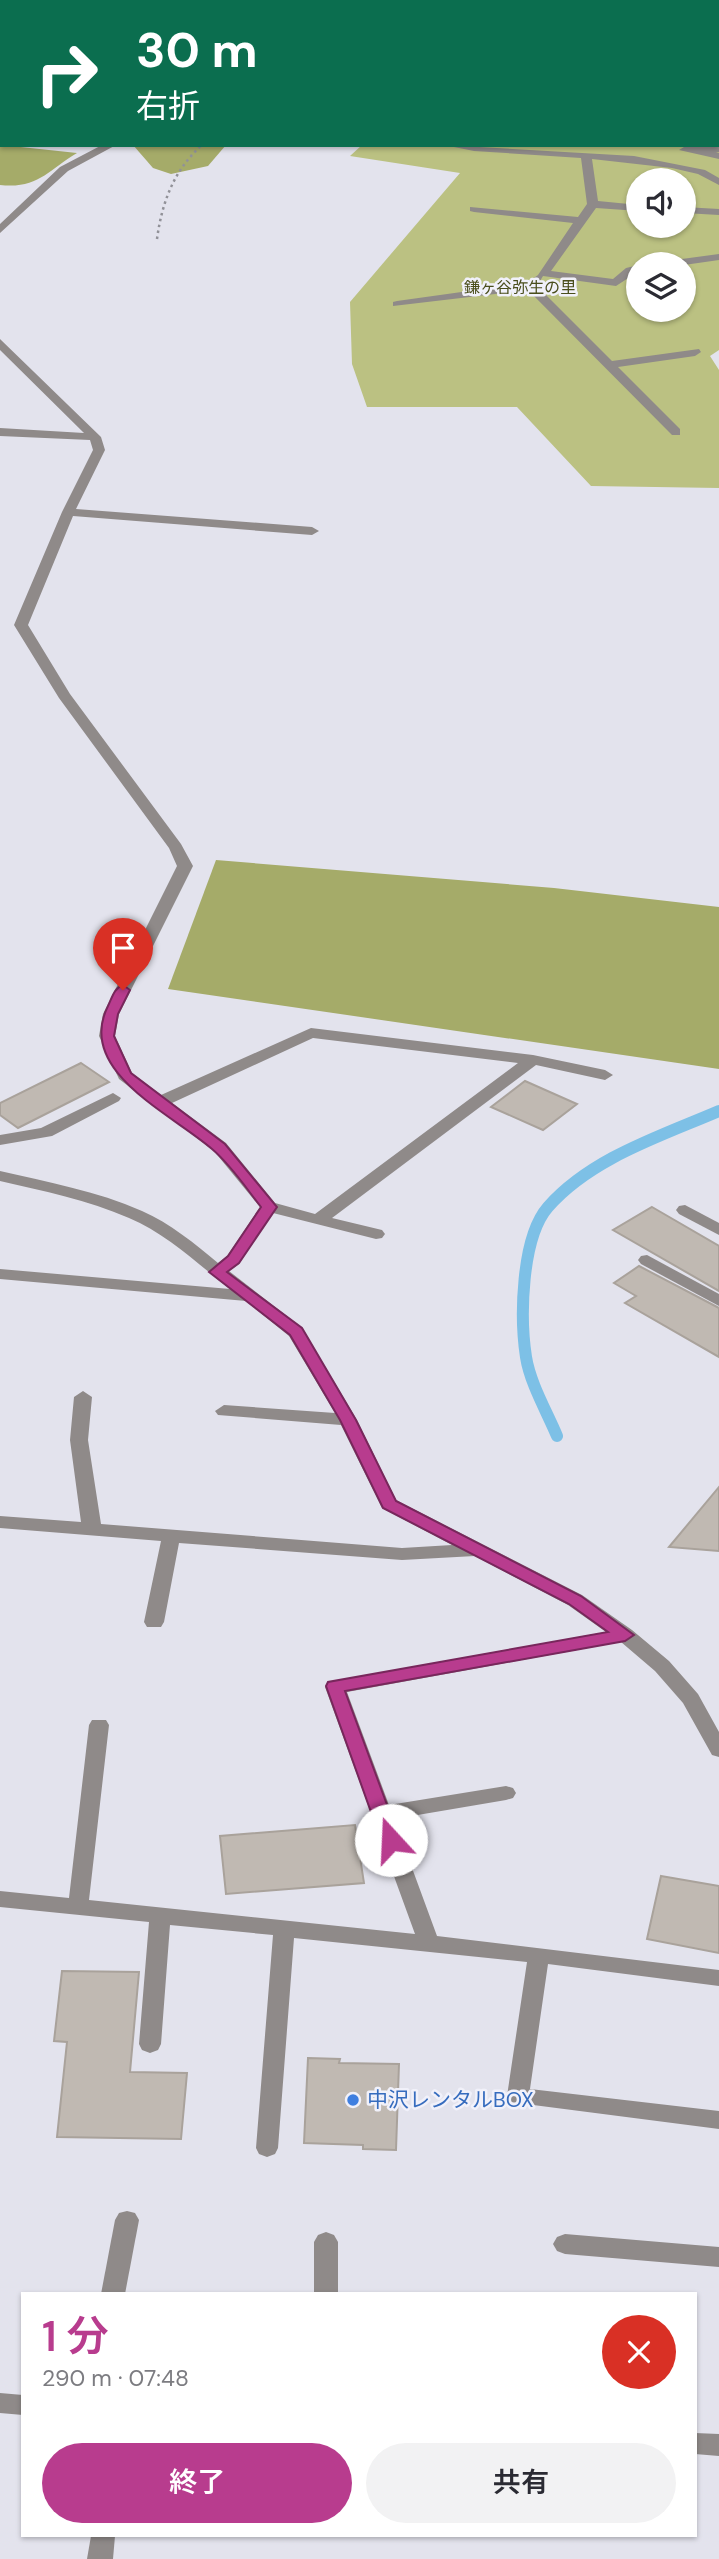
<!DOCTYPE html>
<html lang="ja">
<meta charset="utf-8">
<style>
body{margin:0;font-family:"DM Sans","Noto Sans JP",sans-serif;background:#f2f2f3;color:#2b2b33;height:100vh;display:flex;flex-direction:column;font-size:26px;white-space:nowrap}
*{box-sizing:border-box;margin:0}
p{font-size:23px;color:#7c7c81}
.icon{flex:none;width:38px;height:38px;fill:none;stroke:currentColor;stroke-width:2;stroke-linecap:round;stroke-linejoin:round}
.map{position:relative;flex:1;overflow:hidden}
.panel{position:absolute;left:21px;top:2292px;width:676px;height:245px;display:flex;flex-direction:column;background:#fff;border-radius:0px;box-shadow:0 2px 5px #0004}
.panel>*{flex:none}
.top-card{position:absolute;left:0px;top:0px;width:719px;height:147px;box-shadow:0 2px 5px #0004;background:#0b6e4f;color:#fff;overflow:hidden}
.fabs{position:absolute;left:626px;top:168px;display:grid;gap:14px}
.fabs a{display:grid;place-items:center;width:70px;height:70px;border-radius:50%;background:#fff;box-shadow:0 2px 5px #0004;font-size:35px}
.pin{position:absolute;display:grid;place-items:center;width:60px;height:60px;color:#fff;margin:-72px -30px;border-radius:50% 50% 50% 0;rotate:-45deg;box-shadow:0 0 7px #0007}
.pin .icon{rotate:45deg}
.me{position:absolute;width:77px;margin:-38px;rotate:340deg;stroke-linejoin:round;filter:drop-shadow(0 0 5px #0008)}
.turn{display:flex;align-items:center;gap:24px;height:147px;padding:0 21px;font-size:32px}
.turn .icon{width:91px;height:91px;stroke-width:2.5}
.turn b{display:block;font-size:49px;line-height:60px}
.round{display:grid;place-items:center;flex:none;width:74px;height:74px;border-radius:37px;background:#f2f2f3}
.headline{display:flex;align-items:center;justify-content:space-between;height:119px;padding:0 21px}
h1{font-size:42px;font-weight:600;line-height:52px;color:#b83c8e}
.action{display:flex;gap:14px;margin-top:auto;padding:14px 21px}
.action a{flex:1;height:80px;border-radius:42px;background:#b83c8e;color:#fff;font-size:28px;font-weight:600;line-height:80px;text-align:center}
.action a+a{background:#f2f2f3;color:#2b2b33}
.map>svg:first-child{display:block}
</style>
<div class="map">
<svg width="719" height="2559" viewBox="0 0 719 2559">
<rect width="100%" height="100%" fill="#e3e3ed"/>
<!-- green -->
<path fill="#bbc182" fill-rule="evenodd" d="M444,0H719V350L710,356L719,370V488L591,486L517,407H367L352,364L350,302L460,173L350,156L362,145H718V2H442ZM639,180H684V226H639ZM639,264H684V310H639Z"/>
<!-- forest -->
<g fill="#a5ab69">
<path d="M0,143L2,145L77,153C47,171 38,189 0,185Z"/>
<polygon points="133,145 226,145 208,166 171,174 153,168"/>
<polygon points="216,860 554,888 719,907 719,1069 168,989"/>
</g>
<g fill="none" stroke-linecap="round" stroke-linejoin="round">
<!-- stream-far1 -->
<polyline stroke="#7dc0e6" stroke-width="8" points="263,2 285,0"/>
<!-- stream -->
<path stroke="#7dc0e6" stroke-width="12" d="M557,1436C547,1412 530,1383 526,1357C520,1318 521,1238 548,1207C591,1158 661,1136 719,1111"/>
</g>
<!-- building -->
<g fill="#c0b9b2" stroke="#a9a29b" stroke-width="2">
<polygon points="81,1063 109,1082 18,1128 0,1115 0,1103"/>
<polygon points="525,1081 577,1104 543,1130 491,1107"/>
<polygon points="652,1207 719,1246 719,1291 613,1230"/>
<polygon points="639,1266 719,1308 719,1357 625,1303 636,1296 614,1283"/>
<polygon points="719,1487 719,1551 669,1547"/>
<polygon points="355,1825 364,1883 226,1894 220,1836"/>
<polygon points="661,1876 719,1886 719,1953 647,1939"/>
<polygon points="62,1971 139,1972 130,2072 187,2073 181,2139 57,2137 67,2042 54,2041"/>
<polygon points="308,2058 340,2059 339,2063 399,2064 396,2150 363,2149 363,2145 304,2143"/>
</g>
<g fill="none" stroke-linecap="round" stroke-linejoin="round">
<!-- path -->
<path stroke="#919198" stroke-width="2.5" stroke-dasharray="2.5 3.5" stroke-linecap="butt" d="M157,239C162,202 174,170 202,145"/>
<!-- minor -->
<g fill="#8f8a89" fill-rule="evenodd">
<polygon points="77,0 97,0 76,2"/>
<polygon points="426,0 437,0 425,2"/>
<polygon points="2,20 2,27 0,27 0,21"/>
<rect x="0" y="51" width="2" height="7"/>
<rect x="718" y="100" width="1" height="6"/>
<polygon points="0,123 2,123 0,130"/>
<polygon points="102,145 116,145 68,171 0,233 0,224 60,167"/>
<polygon points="444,145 634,156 705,170 719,178 719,185 698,174 672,168 592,159 598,201 639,205 639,211 596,208 551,271 613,279 626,268 639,265 639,271 616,286 543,276 537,286 612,361 699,349 701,352 695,356 618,367 680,429 680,435 672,435 528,290 393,306 393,302 397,301 527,283 538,275 573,223 474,212 470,211 470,207 578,217 587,204 581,158 474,151"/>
<polygon points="719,146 719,152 716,152 719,153 719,159 679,150 684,147"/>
<polygon points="684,207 719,209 719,215 684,213"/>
<polygon points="719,254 719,260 684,265 661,264 667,261"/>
<path d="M0,339L101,437L105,450L76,509L312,527L319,531L312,535L73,516L28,625L70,694L181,844L193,866L119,1014L115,1036L132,1073L161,1095L311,1028L533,1055L605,1070L613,1075L605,1080L536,1065L332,1218L382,1230L385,1234L382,1238L376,1239L273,1213L239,1264L229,1271L302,1328L357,1420L396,1500L582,1595L632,1630L669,1661L698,1694L719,1732V1757L712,1755L683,1703L655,1671L621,1642L347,1692L389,1805L506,1786L513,1788L516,1793L513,1798L506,1800L394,1819L437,1936L719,1970V1986L548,1964L530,2089L719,2111V2129L510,2102L507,2096L527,1962L294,1938L278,2148L275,2154L267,2157L259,2154L256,2148L273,1935L170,1925L161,2044L158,2050L150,2053L142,2050L139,2044L149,1922L0,1907V1891L69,1898L89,1725L92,1720H106L109,1725L89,1900L415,1934L325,1687L328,1682L606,1632L568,1605L475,1556L402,1560L179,1543L164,1622L161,1627H147L144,1622L161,1541L0,1528V1516L81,1522L70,1440L74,1397L83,1391L92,1397L88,1440L101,1524L402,1548L452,1545L382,1508L341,1425L218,1415L215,1411L224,1405L335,1413L289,1336L246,1301L0,1279V1269L230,1289C199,1265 167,1234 129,1218C88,1200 43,1191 0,1181V1171C47,1182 97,1191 142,1211C170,1223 195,1244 218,1263L227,1256L260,1207L214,1151L119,1079L99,1036L103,1014L177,866L169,848L59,698L14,625L62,512L93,450L90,440L0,436V428L84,433L0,350ZM313,1038L518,1063L315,1214L275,1203L226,1143L172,1103Z"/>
<polygon points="113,1093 121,1098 119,1101 52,1136 0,1145 0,1135 41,1128"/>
<polygon points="685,1205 719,1223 719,1235 679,1214 676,1210 679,1206"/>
<polygon points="647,1255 719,1294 719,1306 641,1264 638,1260 641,1256"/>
<polygon points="127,2211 135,2213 139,2220 125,2294 101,2294 115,2220 119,2213"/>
<polygon points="326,2232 334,2235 338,2242 338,2294 314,2294 314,2242 318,2235"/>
<polygon points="565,2234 719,2247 719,2267 565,2254 557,2251 553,2244 557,2237"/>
<polygon points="0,2393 23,2395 23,2415 0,2413"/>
<polygon points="695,2433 719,2434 719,2456 695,2454"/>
<polygon points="91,2536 115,2536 113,2559 87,2559"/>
</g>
</g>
<!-- route -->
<path fill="#b83c8e" stroke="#78275c" stroke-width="2" d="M123,985L130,990L118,1014L114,1036L131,1073L225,1144L277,1207L239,1263L227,1272L302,1328L356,1420L396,1501L581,1596L634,1635L625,1641L345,1691L400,1840L398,1845L391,1847L381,1840L326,1686L328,1682L608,1632L569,1604L383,1508L340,1420L290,1335L209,1272L228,1256L261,1207C246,1188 231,1165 212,1149C172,1114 75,1071 108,1006C112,998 114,988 123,985Z"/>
<!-- markers -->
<circle fill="#3f7fe0" stroke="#f1f1fa" stroke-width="2.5" cx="353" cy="2100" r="7"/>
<g text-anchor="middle" stroke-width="5" stroke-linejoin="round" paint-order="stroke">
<!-- far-park labels -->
<g font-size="16" fill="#4a4e1c" stroke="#f1f1fa">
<text x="520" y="293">鎌ヶ谷弥生の里</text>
</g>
<!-- near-shop labels -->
<g font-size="21" fill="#366cbe" stroke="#f1f1fa" text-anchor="start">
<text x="367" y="2107">中沢レンタルBOX</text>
</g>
</g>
</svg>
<div class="fabs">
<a><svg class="icon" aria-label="sound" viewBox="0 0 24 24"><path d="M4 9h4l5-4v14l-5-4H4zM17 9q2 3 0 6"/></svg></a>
<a><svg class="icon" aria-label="layers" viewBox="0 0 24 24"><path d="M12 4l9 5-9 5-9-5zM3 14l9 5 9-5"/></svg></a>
</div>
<div class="pin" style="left:123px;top:990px;background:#d93025"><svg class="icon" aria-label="arrive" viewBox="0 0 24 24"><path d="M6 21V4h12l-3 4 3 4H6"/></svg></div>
<svg class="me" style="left:391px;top:1840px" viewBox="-20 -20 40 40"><circle r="19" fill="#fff"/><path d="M0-13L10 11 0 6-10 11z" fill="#b83c8e"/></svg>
<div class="top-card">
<div class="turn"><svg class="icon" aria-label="right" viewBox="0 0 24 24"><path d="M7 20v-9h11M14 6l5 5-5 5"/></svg><div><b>30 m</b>右折</div></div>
</div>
<section class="panel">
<div class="headline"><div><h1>1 分</h1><p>290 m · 07:48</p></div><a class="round" style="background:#d93025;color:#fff"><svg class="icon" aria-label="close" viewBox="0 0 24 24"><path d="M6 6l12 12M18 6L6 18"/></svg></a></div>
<div class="action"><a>終了</a><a>共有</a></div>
</section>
</div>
